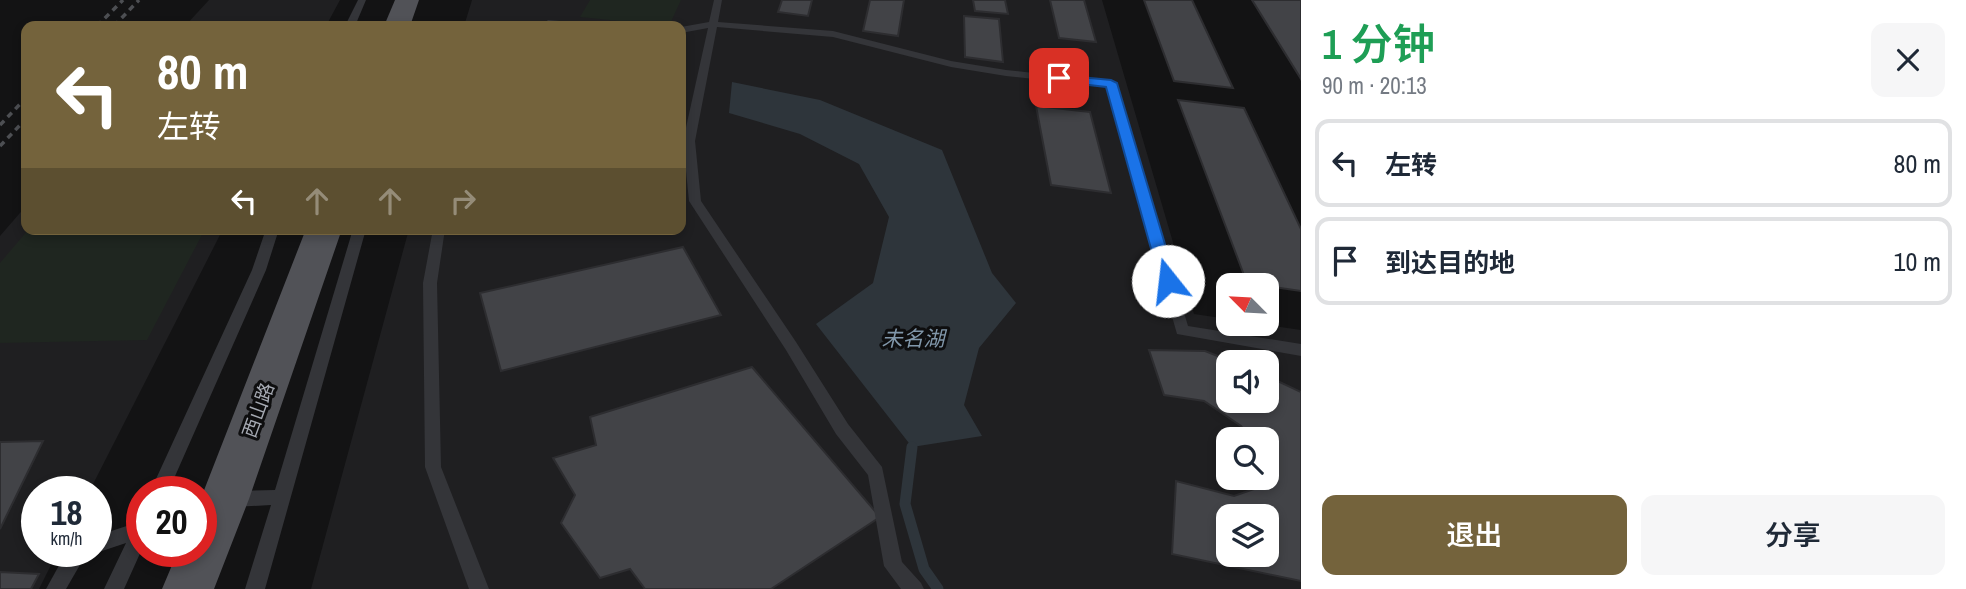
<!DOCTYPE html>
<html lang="zh">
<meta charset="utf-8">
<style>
body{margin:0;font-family:"Archivo Narrow","Noto Sans SC",sans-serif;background:#f6f6f7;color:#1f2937;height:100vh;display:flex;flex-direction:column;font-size:26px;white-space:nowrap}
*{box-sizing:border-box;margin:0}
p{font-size:23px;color:#747a83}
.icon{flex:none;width:38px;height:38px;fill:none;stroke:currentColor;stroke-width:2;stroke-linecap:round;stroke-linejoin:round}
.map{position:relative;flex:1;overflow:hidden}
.drawer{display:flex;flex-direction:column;background:#fff;width:665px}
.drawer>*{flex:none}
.banner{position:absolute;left:21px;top:21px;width:665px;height:214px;border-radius:14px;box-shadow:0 4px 10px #0003;background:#74633c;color:#fff;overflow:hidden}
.needle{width:46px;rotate:294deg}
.fabs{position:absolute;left:1216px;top:273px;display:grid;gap:14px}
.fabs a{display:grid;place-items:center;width:63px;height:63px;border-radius:14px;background:#fff;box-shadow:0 4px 10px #0003;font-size:35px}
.speed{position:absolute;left:21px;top:476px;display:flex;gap:14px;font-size:35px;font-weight:700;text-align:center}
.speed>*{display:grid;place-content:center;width:91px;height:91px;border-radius:50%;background:#fff;box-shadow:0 4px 10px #0003;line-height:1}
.speed small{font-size:18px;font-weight:400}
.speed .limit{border:10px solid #d22;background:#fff;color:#111}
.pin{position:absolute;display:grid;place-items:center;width:60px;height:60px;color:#fff;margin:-30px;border-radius:14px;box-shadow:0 4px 10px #0006}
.me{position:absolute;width:77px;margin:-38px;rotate:344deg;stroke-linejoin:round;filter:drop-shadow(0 0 5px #0008)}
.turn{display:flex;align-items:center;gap:24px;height:147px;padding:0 21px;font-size:32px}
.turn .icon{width:91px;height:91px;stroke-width:2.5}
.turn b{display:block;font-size:49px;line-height:60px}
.lanes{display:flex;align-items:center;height:66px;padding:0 21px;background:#0003;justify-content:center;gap:35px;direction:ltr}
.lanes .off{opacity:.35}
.round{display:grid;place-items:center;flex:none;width:74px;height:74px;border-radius:14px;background:#f6f6f7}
.summary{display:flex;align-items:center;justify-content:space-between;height:119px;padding:0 21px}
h1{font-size:42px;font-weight:600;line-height:52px;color:#1e9e55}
.button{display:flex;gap:14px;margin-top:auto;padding:14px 21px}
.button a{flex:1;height:80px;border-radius:14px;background:#74633c;color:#fff;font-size:28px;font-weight:600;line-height:80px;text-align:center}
.button a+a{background:#f6f6f7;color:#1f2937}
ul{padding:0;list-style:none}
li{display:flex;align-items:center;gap:21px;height:88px;margin:0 14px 10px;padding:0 7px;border:4px solid #e0e1e3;border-radius:14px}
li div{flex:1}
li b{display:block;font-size:26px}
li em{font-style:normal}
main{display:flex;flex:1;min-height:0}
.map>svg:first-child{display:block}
</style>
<main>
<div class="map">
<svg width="1301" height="589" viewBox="0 0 1301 589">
<rect width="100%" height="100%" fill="#131314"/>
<!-- built -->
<g fill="#1f1f21" fill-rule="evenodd">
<polygon points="209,0 340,0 326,26 185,26"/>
<path d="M472,0H1102L1194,314L1228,319V324H1259L1301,330V589H311L409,229H681V26H464ZM1228,362H1267V401H1228ZM1228,439H1267V478H1228ZM1228,516H1267V555H1228Z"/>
<polygon points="26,206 26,229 223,229 89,492 37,492 37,551 58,551 39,589 0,589 0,236"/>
</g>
<!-- green -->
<g fill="#1f2620">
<polygon points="590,0 681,0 669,26 580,17"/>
<polygon points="29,229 205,229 147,340 0,343 0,263"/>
</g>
<!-- water -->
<polygon fill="#2e353b" points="732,82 820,100 942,150 992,273 1016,303 979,348 964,405 982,436 912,447 816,324 873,283 889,217 859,164 800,134 729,113"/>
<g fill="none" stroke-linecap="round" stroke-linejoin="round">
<!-- stream -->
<polyline stroke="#2e353b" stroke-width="11" points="912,447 905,504 924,569 938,589"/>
</g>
<!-- building -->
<g fill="#424347" stroke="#2d2d30" stroke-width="2" fill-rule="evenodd">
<polygon points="782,0 812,0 808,16 778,12"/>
<polygon points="870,0 904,0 898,36 863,31"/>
<polygon points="973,0 1005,0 1008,14 975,11"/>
<polygon points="1050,0 1084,0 1096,42 1059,38"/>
<polygon points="1144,0 1192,0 1233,88 1174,81"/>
<polygon points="1252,0 1301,0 1301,79"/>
<polygon points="964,16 999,19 1003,62 965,57"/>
<polygon points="1178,100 1244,108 1301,229 1301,291 1247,283"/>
<polygon points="1036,106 1090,112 1111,193 1051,185"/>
<polygon points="683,247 721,315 501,371 480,293"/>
<path d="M1149,350L1205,351L1233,362H1228V401H1267V376L1301,392V581L1172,554L1176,481L1234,496L1260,487L1261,478H1267V439H1250L1241,426L1204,401L1164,395ZM1228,516H1267V555H1228Z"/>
<polygon points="752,367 880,517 771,589 645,589 630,569 600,578 561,523 575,495 553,458 596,445 590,417"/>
<polygon points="43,441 0,529 0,442"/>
<polygon points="0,572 39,574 31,589 0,589"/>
</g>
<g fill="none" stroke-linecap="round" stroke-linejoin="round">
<!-- service -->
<g fill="#343539" fill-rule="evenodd">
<polygon points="358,0 366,0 355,26 345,26"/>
<polygon points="714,0 722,0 718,22 833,31 951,61 1006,70 1115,82 1188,326 1301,344 1301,356 1177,334 1107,87 1006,76 951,67 833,37 717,27 695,141 701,201 796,342 848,424 882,467 902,562 921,583 924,589 901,589 884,566 868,475 836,434 786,350 689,201 683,141 708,28 681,33 681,27 709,22"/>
<polygon points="548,20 584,23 589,26 541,26"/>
<polygon points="266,229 279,229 266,270 168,492 150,492 252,270"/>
<polygon points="353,229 366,229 265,589 245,589 271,505 233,507 227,504 224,499 227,494 233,491 275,490"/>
<polygon points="433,229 445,229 437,283 441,467 489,589 469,589 425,467 423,283"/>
<polygon points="142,521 142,549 124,589 104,589 126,543 96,553 90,551 96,551 96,536"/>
<polygon points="67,551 88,551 66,589 46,589"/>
</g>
<!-- primary -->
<g fill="#515257" fill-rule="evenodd">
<polygon points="395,0 419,0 410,26 384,26"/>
<polygon points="306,229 342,229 249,499 214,589 162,589 178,551 201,551 201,498"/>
</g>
<!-- rail -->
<g stroke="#4d4f53" stroke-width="3.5" stroke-dasharray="6 5" stroke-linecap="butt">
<polyline points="97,26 123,0"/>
<polyline points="114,26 139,0"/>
<polyline points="0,125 26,98"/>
<polyline points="0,146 26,119"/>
</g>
</g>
<!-- route -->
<polygon fill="#1a73e8" stroke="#114b97" stroke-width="2" points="1059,75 1111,80 1117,83 1176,281 1173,285 1168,286 1160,281 1106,87 1054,81 1053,78"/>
<g text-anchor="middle" stroke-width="6" stroke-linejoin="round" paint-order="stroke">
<!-- street labels -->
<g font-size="19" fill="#a6aab3" stroke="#0e0e0f">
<text transform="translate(258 410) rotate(-70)" y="7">西山路</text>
</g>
<!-- water labels -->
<g font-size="21" font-style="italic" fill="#8197aa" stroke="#0e0e0f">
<text x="913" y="346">未名湖</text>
</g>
</g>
</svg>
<div class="fabs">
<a><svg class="needle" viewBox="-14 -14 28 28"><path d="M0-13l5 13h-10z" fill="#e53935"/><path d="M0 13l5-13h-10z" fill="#747a83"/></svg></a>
<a><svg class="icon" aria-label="sound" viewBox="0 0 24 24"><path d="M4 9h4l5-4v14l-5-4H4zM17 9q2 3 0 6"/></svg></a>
<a><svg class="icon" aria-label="search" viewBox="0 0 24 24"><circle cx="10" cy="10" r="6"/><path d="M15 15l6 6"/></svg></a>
<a><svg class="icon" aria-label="layers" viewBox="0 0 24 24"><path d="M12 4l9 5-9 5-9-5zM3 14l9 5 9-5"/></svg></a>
</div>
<div class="speed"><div>18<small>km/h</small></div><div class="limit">20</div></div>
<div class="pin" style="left:1059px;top:78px;background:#d93025"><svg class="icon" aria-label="arrive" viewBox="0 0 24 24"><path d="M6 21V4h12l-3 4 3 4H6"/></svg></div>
<svg class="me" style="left:1168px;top:281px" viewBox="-20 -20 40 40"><circle r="19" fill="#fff"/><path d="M0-13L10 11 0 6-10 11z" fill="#1a73e8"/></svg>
<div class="banner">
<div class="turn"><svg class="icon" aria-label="left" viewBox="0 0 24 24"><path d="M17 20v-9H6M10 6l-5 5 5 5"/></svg><div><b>80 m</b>左转</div></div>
<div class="lanes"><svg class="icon" aria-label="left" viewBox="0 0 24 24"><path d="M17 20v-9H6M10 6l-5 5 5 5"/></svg><svg class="icon off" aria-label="ahead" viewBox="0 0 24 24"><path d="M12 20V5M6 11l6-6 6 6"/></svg><svg class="icon off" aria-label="ahead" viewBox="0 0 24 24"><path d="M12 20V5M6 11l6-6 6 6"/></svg><svg class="icon off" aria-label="right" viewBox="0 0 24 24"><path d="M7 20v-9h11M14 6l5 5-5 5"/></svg></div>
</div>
</div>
<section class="drawer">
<div class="summary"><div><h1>1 分钟</h1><p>90 m · 20:13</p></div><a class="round"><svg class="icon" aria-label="close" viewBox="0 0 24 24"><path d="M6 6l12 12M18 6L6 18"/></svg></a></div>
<ul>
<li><svg class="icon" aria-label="left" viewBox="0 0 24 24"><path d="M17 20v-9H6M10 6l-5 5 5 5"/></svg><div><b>左转</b></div><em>80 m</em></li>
<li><svg class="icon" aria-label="arrive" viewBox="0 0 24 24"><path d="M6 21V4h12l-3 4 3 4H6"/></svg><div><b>到达目的地</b></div><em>10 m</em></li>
</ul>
<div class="button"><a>退出</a><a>分享</a></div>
</section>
</main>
